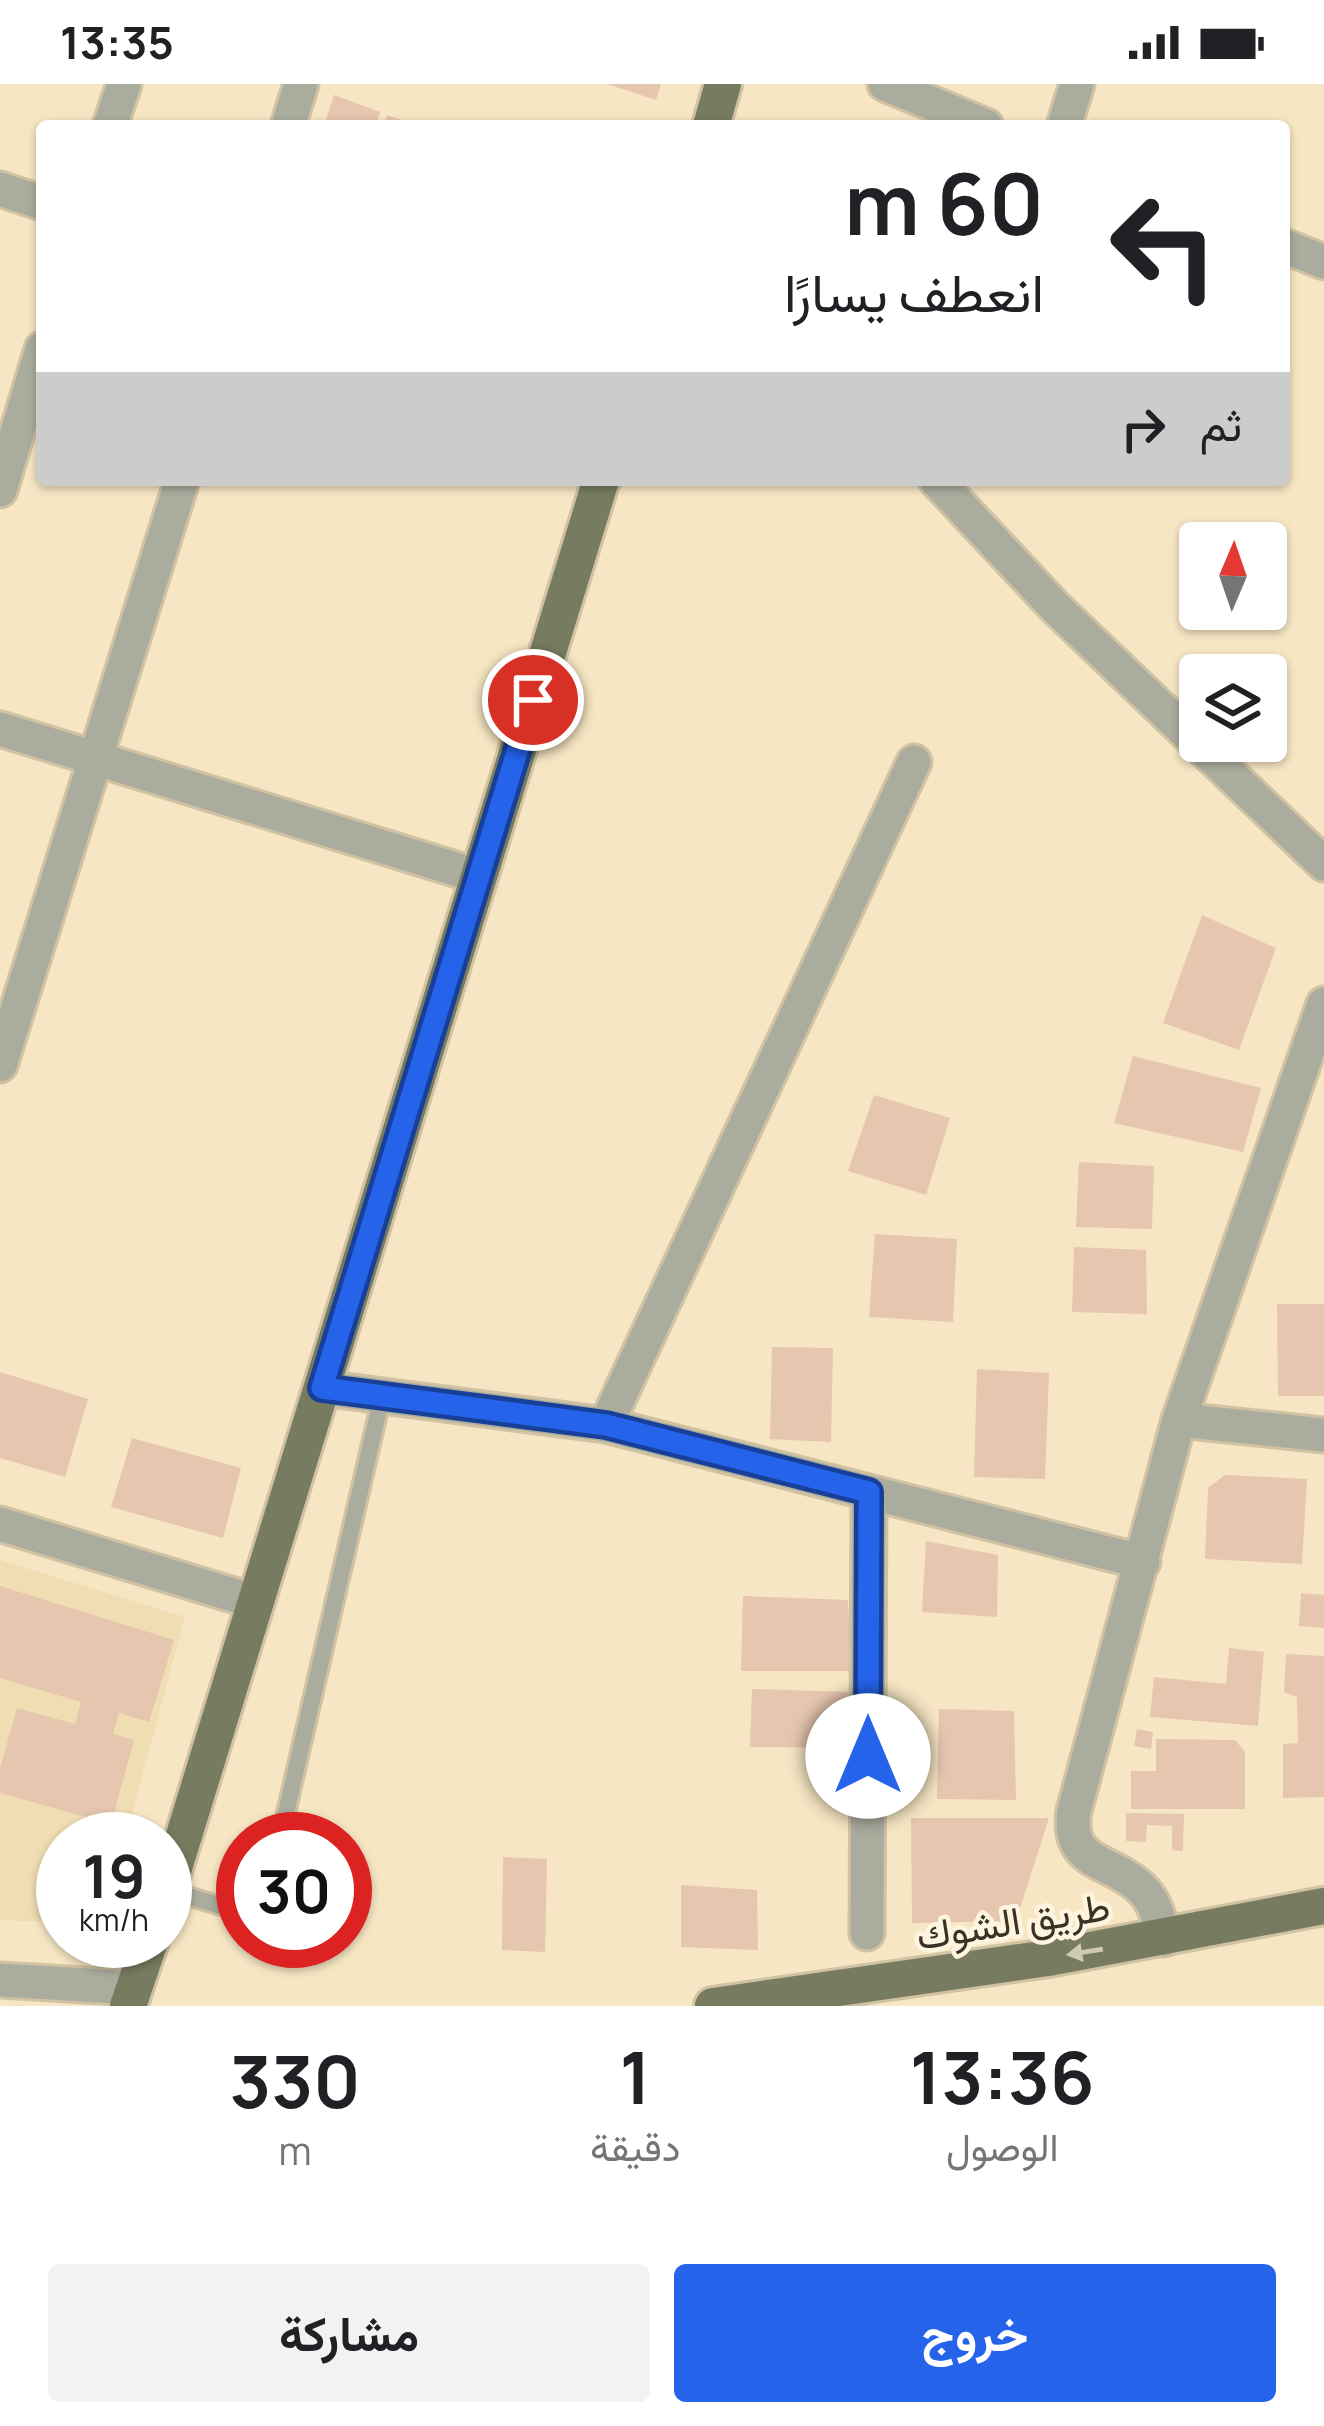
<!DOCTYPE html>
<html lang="ar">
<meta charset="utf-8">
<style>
body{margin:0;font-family:Manrope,Vazirmatn,sans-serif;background:#f2f2f2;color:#202124;direction:rtl;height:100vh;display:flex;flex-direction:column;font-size:45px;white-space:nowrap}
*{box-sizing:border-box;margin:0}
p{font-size:39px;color:#757577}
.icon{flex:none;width:66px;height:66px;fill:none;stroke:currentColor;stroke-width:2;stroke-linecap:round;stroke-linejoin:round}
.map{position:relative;height:1922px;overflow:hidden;direction:ltr}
.side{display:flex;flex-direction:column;background:#fff;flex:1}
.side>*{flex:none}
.banner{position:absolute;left:36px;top:36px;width:1254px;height:366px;border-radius:12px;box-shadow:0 3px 9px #0004;direction:rtl;background:#fff;color:#202124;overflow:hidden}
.needle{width:78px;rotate:2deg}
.fabs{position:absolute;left:1179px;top:438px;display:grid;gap:24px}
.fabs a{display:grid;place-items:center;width:108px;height:108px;border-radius:12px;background:#fff;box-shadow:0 3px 9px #0004;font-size:60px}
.speed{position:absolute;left:36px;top:1728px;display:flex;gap:24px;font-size:60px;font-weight:700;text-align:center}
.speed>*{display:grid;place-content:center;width:156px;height:156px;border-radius:50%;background:#fff;box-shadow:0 3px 9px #0004;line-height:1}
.speed small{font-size:30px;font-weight:400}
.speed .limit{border:18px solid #d22;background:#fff;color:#111}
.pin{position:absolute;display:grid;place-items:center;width:102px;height:102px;color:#fff;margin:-51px;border:6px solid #fff;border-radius:50%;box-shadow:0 3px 12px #0007}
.me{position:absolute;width:132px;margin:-66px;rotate:0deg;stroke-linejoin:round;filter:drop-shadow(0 0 9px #0008)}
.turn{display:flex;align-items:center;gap:42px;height:252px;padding:0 48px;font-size:54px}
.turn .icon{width:156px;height:156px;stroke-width:2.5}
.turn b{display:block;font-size:84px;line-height:102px}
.then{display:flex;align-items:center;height:114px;padding:0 48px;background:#0003;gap:24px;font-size:45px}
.eta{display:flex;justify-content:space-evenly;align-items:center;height:204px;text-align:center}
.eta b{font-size:72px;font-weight:700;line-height:84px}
.primary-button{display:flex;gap:24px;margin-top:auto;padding:24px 48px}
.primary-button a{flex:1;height:138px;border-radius:12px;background:#2563eb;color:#fff;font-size:48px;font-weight:700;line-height:138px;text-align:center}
.primary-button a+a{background:#f2f2f2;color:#202124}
.status{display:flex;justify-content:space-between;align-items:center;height:84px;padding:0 60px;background:#fff;direction:ltr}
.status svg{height:33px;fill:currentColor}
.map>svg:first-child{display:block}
</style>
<div class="status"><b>13:35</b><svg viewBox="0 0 49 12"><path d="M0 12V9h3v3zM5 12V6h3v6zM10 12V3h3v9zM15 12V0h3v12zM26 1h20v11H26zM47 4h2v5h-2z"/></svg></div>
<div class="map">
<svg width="1324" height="1922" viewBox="0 0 1324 1922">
<rect width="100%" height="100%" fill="#f6e6c3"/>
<!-- built -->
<polygon fill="#f0ddb3" points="0,1476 185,1533 125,1755 63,1755 63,1839 0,1836"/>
<!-- building -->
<g fill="#e7c6af">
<polygon points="607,0 661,0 656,16"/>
<polygon points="334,11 380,28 376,42 324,42"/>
<polygon points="387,31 415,41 415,42 384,42"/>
<polygon points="1202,831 1276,864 1239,966 1163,939"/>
<polygon points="1133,972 1261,1004 1243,1068 1114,1039"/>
<polygon points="874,1011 950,1034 926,1111 848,1087"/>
<polygon points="1079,1078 1154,1082 1152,1145 1076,1143"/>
<polygon points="875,1150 957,1155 953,1238 869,1233"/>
<polygon points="1074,1163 1146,1166 1147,1230 1072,1228"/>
<polygon points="1277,1220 1324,1220 1324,1312 1278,1312"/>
<polygon points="772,1263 833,1264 831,1358 770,1355"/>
<polygon points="977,1285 1049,1289 1045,1395 974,1393"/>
<polygon points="0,1288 88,1315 65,1393 0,1374"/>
<polygon points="132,1354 241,1384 223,1454 111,1423"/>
<polygon points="1225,1391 1307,1395 1302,1480 1205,1475 1208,1404"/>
<polygon points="926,1457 998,1471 997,1533 922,1528"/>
<polygon points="0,1502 174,1556 149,1638 119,1629 113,1650 134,1656 111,1740 0,1709 0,1684 17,1624 75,1640 81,1618 0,1594"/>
<polygon points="1301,1509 1324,1511 1324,1544 1299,1542"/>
<polygon points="743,1512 848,1516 851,1587 741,1587"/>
<polygon points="1229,1564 1264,1568 1258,1642 1150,1633 1154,1593 1226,1600"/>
<polygon points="1286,1570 1324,1572 1324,1713 1283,1714 1283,1660 1298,1659 1297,1613 1284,1608"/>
<polygon points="752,1605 855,1608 855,1664 750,1663"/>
<polygon points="939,1625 1014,1627 1016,1716 937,1715"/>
<polygon points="1137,1645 1153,1648 1151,1665 1134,1662"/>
<polygon points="1156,1655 1235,1656 1245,1668 1245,1725 1131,1725 1131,1687 1156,1687"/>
<polygon points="1126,1729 1184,1730 1183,1767 1172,1766 1172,1742 1147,1741 1146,1758 1126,1757"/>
<polygon points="911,1734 1049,1734 1016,1837 912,1839"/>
<polygon points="503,1773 547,1775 545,1868 502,1866"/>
<polygon points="681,1801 757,1806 758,1866 681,1863"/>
</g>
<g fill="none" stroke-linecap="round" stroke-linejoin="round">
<defs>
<g id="lane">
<polyline points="280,1755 382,1312"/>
<polyline points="168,1806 221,1822 243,1820"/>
</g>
<g id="street">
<polyline points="885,0 986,42"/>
<polyline points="110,42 124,0"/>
<polyline points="288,42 301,0"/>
<polyline points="1064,42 1077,0"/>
<polyline points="0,105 42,119"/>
<polyline points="1284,162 1324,178"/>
<polyline points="936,396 1055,523 1324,780"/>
<polyline points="0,406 42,265"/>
<polyline points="0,645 478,792"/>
<polyline points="0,981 182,396"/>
<polyline points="322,1304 606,1341 1143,1478"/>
<polyline points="1179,1336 1324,1351"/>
<polyline points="606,1341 914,678"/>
<polyline points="0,1440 256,1518"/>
<polyline points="867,1849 869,1408"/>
<path d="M1164,1855C1159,1836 1156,1818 1141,1804C1111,1775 1066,1782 1074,1727L1179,1336L1324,920"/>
<polyline points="0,1896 134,1904"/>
</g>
<g id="primary">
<polyline points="711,42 723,0"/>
<polyline points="165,1813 601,396"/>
<polyline points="128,1922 150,1857"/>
<polyline points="713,1922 1048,1874 1324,1822"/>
</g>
</defs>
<!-- lane casing -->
<use href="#lane" stroke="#d0c2a3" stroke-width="22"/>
<!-- street casing -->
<use href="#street" stroke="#d0c2a3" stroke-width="39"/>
<!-- primary casing -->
<use href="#primary" stroke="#d0c2a3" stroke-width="42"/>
<!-- lane -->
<use href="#lane" stroke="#aaad9e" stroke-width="16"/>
<!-- street -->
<use href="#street" stroke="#aaad9e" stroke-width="33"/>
<!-- primary -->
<use href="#primary" stroke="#777c60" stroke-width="36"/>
</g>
<!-- one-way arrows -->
<defs><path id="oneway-solid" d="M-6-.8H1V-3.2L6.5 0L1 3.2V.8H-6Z" transform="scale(3)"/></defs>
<use fill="#cfcab3" href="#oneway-solid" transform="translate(1085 1868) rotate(171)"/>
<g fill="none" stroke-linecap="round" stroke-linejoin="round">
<defs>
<polyline id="route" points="533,616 322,1304 606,1341 869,1408 868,1672"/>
</defs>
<!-- route casing -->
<use href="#route" stroke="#184099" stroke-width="30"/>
<!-- route -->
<use href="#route" stroke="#2563eb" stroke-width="21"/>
</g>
<g text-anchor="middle" stroke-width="9" stroke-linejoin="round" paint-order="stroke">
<!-- street labels -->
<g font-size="39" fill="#393325" stroke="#fef4df">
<text transform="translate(1013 1837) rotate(-9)" y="14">طريق الشوك</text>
</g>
</g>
</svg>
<div class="fabs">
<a><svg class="needle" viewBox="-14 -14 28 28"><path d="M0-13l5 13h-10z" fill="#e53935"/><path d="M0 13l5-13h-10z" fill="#757577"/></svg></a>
<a><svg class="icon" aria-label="layers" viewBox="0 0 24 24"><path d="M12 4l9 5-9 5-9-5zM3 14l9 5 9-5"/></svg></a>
</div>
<div class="speed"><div>19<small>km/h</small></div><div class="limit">30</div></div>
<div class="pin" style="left:533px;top:616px;background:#d93025"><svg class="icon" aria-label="arrive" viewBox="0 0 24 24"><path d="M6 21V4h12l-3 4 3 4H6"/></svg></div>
<svg class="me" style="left:868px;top:1672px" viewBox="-20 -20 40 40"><circle r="19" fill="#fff"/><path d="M0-13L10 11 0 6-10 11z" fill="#2563eb"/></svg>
<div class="banner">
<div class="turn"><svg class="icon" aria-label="left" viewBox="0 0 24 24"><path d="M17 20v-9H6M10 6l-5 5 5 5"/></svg><div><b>60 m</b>انعطف يسارًا</div></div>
<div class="then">ثم<svg class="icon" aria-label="right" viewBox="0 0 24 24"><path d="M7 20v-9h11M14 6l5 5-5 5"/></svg></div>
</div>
</div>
<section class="side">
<div class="eta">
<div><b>13:36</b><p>الوصول</p></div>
<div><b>1</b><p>دقيقة</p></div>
<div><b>330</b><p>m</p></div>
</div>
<div class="primary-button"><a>خروج</a><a>مشاركة</a></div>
</section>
